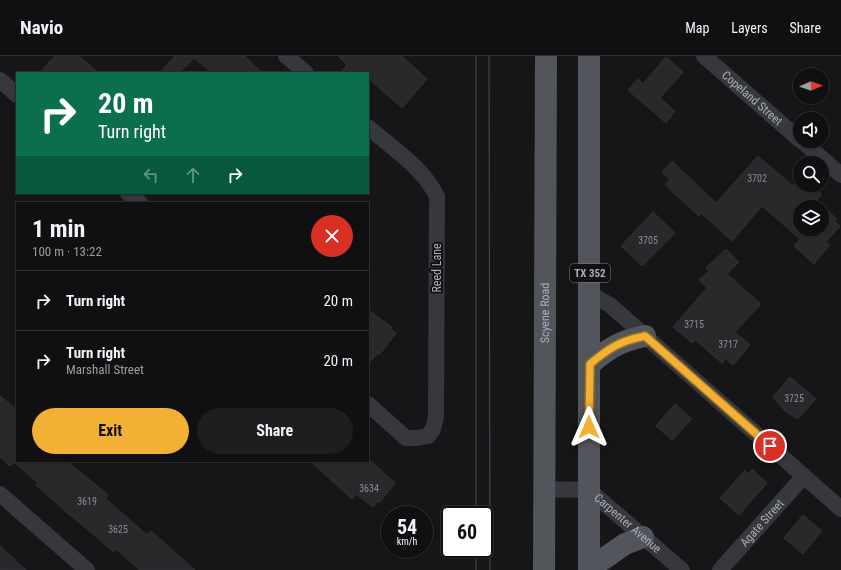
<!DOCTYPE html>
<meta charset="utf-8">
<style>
body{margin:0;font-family:"Roboto Condensed",sans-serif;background:#1e1e20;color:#f1f3f6;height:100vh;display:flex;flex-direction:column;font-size:15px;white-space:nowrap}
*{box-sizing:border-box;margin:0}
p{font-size:13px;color:#9c9d9f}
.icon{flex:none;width:22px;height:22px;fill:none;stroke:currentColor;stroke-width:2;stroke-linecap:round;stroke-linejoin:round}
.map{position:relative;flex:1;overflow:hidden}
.panel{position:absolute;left:16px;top:146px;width:353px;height:260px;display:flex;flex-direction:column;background:#101012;border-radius:0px;box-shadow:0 1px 3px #0004,0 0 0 1px #303032}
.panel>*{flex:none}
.guide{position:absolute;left:16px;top:16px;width:353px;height:122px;border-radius:0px;box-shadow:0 1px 3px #0004,0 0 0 1px #303032;background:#0b6e4f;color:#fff;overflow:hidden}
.needle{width:26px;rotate:88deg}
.buttons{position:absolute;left:793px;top:12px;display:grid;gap:8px}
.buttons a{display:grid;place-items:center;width:36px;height:36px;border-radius:50%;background:#101012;box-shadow:0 1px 3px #0004,0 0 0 1px #303032;font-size:20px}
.speed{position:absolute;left:381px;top:450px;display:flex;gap:8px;font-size:20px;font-weight:700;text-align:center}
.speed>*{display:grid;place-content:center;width:52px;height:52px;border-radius:50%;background:#101012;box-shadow:0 1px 3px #0004,0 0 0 1px #303032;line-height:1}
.speed small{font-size:10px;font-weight:400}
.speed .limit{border:2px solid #111;border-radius:6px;background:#fff;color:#111}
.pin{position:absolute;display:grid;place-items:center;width:34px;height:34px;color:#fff;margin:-17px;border:2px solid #fff;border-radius:50%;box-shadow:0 1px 4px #0007}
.me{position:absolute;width:44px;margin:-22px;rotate:0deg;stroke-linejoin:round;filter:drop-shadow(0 0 3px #0008)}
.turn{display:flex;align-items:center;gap:14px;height:84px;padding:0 16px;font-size:18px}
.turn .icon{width:52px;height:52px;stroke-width:2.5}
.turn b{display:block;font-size:28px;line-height:34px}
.lanes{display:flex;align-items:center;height:38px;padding:0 16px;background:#0003;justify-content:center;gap:20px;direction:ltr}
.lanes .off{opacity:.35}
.round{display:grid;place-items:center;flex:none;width:42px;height:42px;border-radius:21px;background:#1e1e20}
.headline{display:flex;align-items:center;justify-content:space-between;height:68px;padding:0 16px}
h1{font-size:24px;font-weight:700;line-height:30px}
.action{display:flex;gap:8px;margin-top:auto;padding:8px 16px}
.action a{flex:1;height:46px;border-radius:24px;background:#f2b134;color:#111;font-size:16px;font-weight:700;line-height:46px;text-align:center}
.action a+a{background:#1e1e20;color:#f1f3f6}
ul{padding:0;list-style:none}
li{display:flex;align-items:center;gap:12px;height:60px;padding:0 16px;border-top:1px solid #303032}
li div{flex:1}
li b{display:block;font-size:15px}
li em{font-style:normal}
header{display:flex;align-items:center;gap:24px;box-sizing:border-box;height:56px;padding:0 20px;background:#101012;border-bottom:1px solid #303032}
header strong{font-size:19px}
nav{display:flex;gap:22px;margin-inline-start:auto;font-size:14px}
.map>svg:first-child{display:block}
</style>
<header>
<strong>Navio</strong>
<nav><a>Map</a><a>Layers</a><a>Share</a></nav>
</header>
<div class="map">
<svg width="841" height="514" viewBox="0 0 841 514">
<rect width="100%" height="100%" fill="#161618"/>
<!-- building -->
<g fill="#29292c" stroke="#303034" fill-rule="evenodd">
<polygon points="55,0 79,0 99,17 39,17"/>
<polygon points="175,0 245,0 262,17 212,17 194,2 179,17 159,17"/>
<polygon points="338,0 402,0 427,23 402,52 368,22 368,17 340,17 347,9"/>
<polygon points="666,1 683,16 660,42 675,55 666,67 628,34 638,23 643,28"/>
<path d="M758,100L792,129H811L822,138L816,145L837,163L835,166L840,170L826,186L830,189L814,208L794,190L800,183L762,150L732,185L701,157L699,160L665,129L670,123L662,116L672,105L716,147ZM800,151H822V173H800Z"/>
<polygon points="653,156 675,177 642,210 621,190"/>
<polygon points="726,193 739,206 727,218 761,248 735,276 750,289 733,309 726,303 722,307 695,284 692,287 673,271 707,232 699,224 709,215 706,212"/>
<polygon points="368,254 392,271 391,273 396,277 380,298 378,297 368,308"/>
<polygon points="790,321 816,343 798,363 785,355 773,341"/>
<polygon points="0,340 17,354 17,403 15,405 67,405 108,439 106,443 147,479 151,475 195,514 139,514 116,493 114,496 65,455 36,429 38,427 14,406 10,410 0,401"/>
<polygon points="675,348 692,363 672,384 656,370"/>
<polygon points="310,405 371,405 395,427 380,446 378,445 373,451 356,438 352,443"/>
<polygon points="752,413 767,427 739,459 720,442 745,414 748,418"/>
<polygon points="803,459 822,475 803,498 784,482"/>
<polygon points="0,490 26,514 0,514"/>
</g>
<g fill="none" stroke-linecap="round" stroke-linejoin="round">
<!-- minor -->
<g stroke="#37383d" stroke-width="16">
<polyline points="286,0 306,17"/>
<path id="s1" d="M704,0L800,84"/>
<polyline points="0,24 17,39"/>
<path d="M368,71C392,92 424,112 437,141L436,361L433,373L428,380L417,382H406L368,348"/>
<polyline points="802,85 841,119"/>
<polyline points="128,137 140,147"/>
<polyline points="590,238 610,249 841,453"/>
<path id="s2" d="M543,433L589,434L682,514"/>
<polyline points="0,438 87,514"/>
<path id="s3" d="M720,514L804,420"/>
</g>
<!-- primary -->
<g stroke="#53555c" stroke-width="22">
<path d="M590,308C609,292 620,285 645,280"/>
<polyline points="589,513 625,488 643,481"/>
<path id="s4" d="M544,514L546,0"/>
<polyline points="589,514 589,0"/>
</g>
<!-- tram -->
<g stroke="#4a4c52" stroke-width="1">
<polyline points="476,0 476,459"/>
<polyline points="489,0 490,514"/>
<polyline points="476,493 476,514"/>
</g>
</g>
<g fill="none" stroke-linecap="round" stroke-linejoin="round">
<defs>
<path id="route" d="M589,371L590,308C609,292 620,285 645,280L770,390"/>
</defs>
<!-- route casing -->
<use href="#route" stroke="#9d7322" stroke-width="10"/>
<!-- route -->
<use href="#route" stroke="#f2b134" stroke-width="7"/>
</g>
<g text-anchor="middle" stroke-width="4" stroke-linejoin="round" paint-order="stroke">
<!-- number labels -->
<g font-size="10" fill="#888b94">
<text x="757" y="126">3702</text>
<text x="648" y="188">3705</text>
<text x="694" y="272">3715</text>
<text x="728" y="292">3717</text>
<text x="794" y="346">3725</text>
<text x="369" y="436">3634</text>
<text x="87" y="449">3619</text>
<text x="118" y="477">3625</text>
</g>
<!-- shield labels -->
<rect fill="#111113" stroke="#7b7e86" stroke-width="1" x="570" y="208" width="40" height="18" rx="3"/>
<g font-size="11" font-weight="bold" fill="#a8adb8">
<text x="590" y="221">TX 352</text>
</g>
<!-- street labels -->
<g font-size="12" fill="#a8adb8" stroke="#111113">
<text dy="4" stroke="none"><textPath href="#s1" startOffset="64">Copeland Street</textPath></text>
<text transform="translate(437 212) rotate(-90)" y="4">Reed Lane</text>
<text dy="4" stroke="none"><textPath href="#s4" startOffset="257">Scyene Road</textPath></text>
<text dy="4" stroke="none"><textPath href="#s2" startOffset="97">Carpenter Avenue</textPath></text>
<text dy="4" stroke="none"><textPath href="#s3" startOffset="63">Agate Street</textPath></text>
</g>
</g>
</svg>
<div class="buttons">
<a><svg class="needle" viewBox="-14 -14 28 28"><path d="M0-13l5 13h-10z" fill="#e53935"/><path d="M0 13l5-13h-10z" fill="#9c9d9f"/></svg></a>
<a><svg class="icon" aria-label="sound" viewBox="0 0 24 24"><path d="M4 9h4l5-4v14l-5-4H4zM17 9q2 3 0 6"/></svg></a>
<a><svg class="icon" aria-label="search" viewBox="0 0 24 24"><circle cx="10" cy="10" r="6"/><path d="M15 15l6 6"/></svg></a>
<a><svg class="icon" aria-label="layers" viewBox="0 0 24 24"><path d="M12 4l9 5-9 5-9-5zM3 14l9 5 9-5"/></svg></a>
</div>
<div class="speed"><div>54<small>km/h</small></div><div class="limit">60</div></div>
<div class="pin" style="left:770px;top:390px;background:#d93025"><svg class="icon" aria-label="arrive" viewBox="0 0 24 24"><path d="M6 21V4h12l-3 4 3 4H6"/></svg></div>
<svg class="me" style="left:589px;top:371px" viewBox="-20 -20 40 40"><path d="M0-17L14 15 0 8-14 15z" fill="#f2b134" stroke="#fff" stroke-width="4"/></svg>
<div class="guide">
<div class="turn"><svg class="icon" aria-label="right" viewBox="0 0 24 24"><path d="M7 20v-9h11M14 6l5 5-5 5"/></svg><div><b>20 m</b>Turn right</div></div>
<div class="lanes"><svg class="icon off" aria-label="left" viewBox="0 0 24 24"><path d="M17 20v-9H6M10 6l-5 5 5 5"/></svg><svg class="icon off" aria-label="ahead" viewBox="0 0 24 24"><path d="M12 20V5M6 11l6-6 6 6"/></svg><svg class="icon" aria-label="right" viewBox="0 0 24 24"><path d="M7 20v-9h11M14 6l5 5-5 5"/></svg></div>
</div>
<section class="panel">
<div class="headline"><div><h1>1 min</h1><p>100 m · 13:22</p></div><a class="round" style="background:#d93025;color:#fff"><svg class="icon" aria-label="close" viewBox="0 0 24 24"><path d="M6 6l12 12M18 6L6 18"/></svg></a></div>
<ul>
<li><svg class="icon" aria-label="right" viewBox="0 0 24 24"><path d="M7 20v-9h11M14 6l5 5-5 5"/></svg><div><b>Turn right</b></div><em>20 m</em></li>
<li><svg class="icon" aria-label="right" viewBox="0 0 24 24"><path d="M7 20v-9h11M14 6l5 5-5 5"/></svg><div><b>Turn right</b><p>Marshall Street</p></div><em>20 m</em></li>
</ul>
<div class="action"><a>Exit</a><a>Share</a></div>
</section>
</div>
